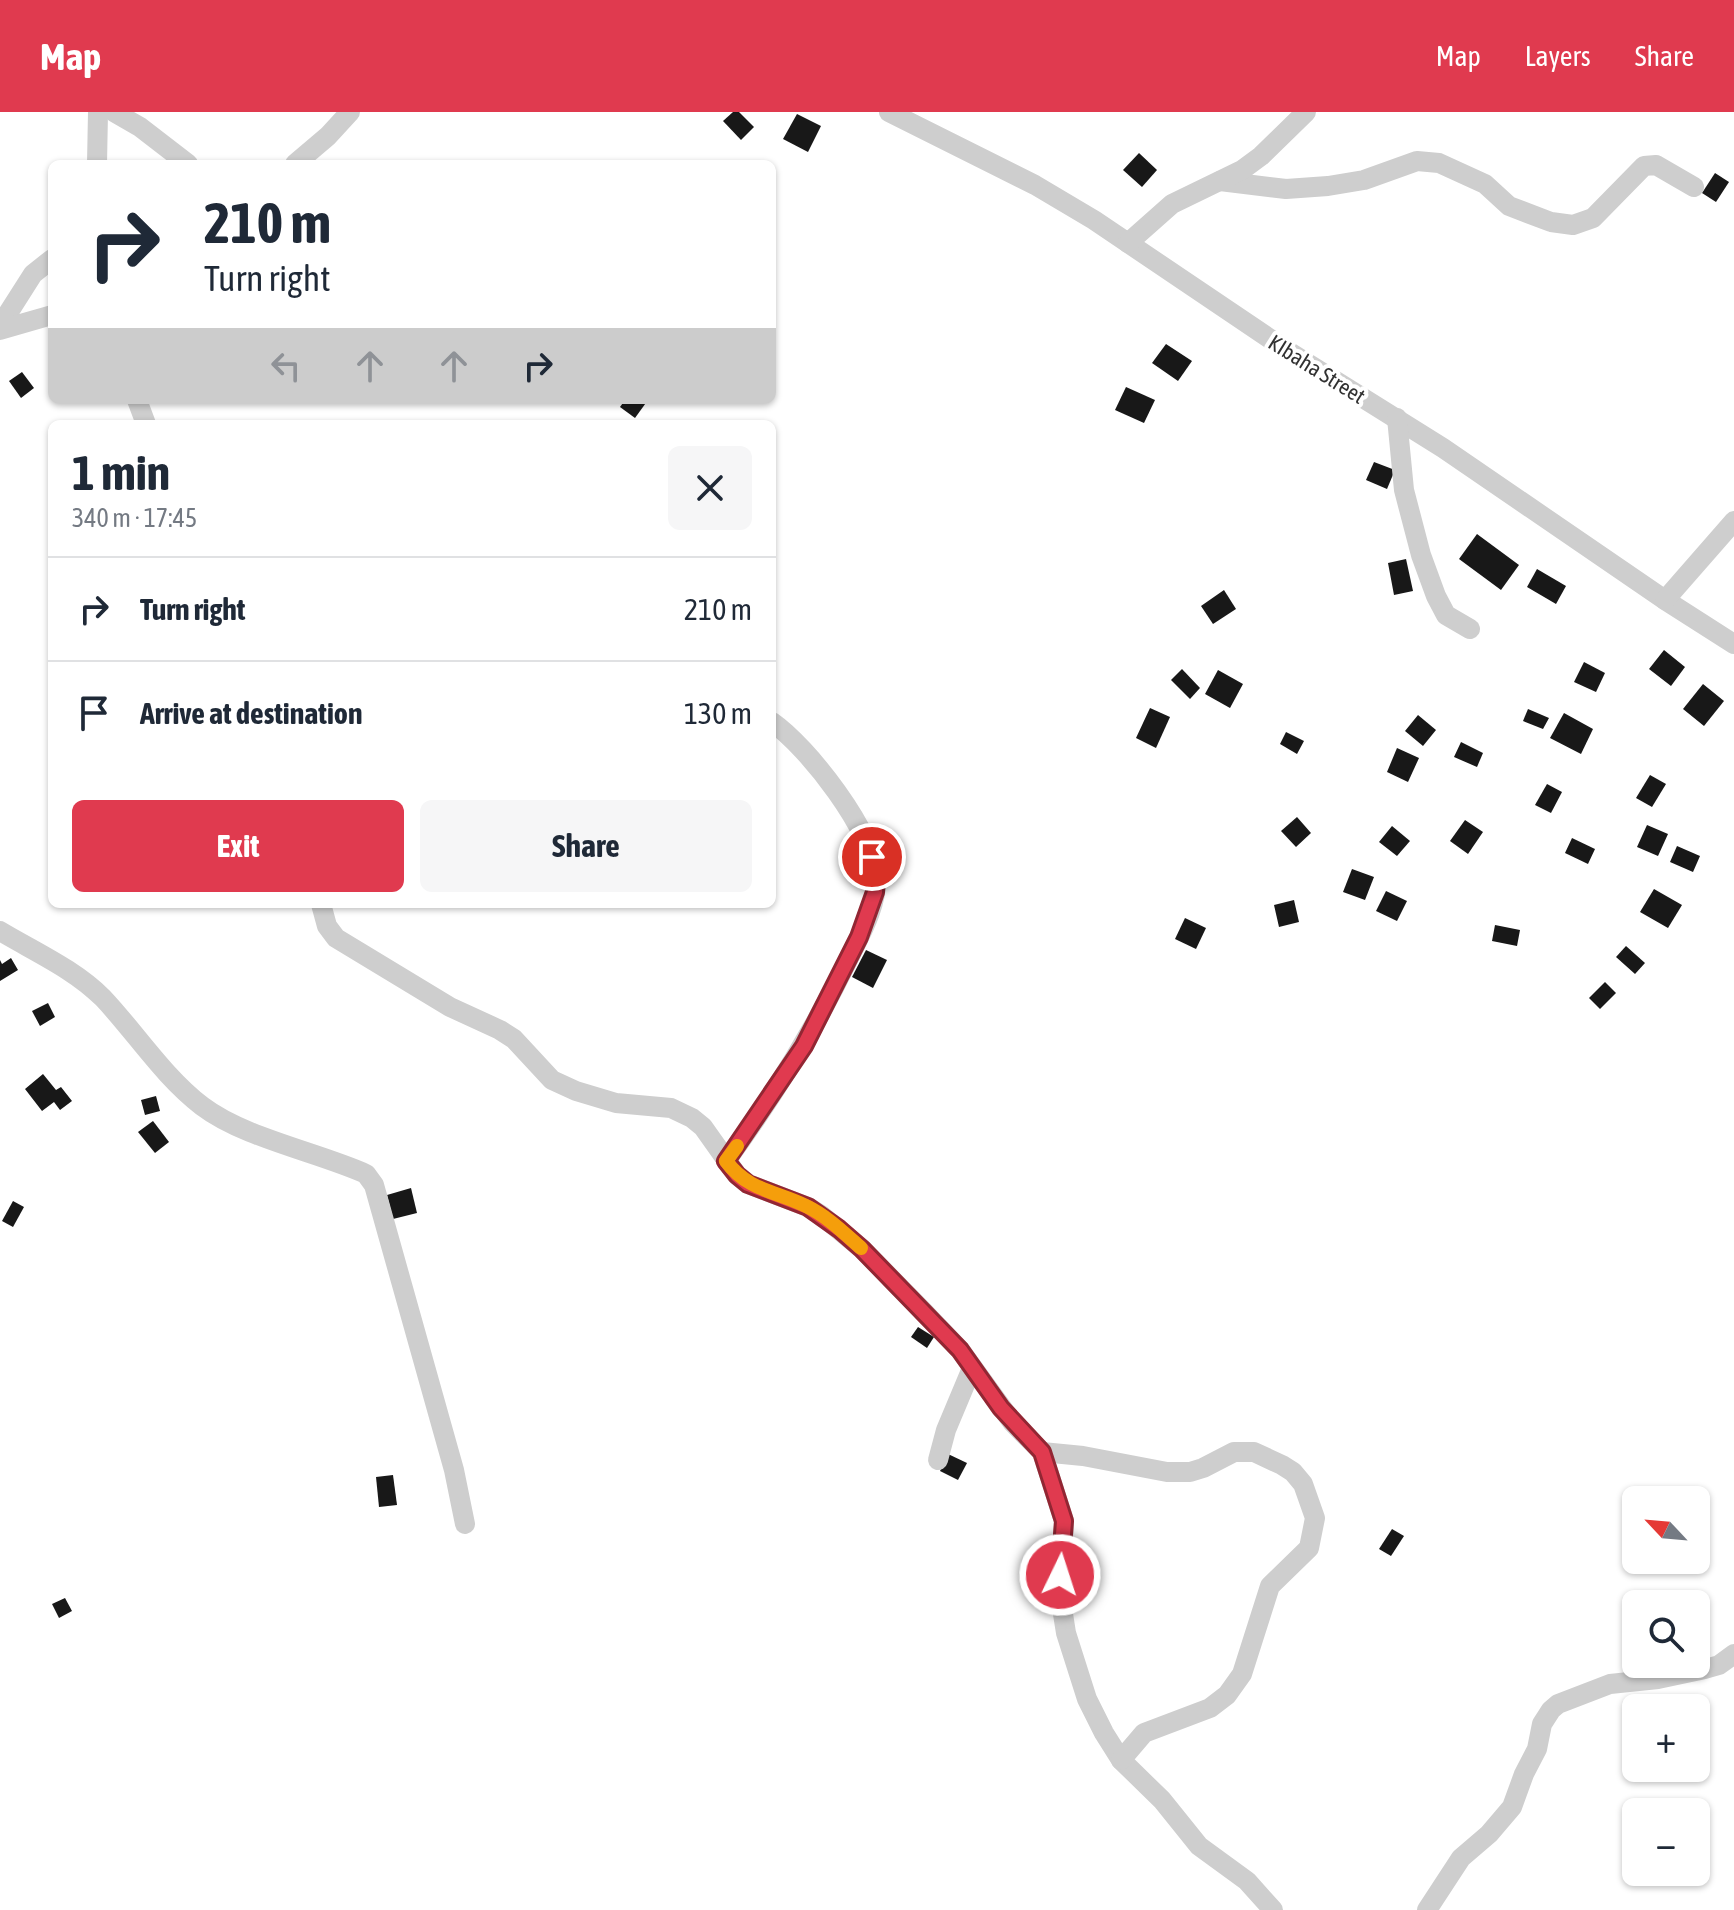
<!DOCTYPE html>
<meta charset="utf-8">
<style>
body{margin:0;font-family:"Asap Condensed",sans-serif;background:#f6f6f7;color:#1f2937;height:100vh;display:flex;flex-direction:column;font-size:30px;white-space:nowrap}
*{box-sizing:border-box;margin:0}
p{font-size:26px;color:#747a83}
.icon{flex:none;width:44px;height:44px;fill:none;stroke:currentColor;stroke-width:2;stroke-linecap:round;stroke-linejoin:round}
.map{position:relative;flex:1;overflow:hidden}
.details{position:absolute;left:48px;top:308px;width:728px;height:488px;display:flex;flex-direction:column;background:#fff;border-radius:12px;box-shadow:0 2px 6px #0004}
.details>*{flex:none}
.hud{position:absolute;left:48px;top:48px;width:728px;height:244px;border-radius:12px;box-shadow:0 2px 6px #0004;background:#fff;color:#1f2937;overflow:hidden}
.needle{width:52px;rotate:296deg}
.buttons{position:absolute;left:1622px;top:1374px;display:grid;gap:16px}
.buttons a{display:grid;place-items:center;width:88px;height:88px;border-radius:12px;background:#fff;box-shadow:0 2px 6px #0004;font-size:40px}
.pin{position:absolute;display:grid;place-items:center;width:68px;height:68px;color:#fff;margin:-34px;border:4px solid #fff;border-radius:50%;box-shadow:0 2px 8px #0007}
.me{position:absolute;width:88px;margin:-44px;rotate:4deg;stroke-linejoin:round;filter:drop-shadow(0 0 6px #0008)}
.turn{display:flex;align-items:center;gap:28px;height:168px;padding:0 24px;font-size:36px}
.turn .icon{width:104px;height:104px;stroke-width:2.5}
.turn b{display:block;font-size:56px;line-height:68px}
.lanes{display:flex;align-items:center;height:76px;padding:0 24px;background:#0003;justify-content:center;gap:40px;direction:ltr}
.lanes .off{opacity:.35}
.round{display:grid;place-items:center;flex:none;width:84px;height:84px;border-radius:12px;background:#f6f6f7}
.overview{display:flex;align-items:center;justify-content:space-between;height:136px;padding:0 24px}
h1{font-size:48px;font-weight:700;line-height:60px}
.button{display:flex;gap:16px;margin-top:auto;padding:16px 24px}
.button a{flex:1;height:92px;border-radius:12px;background:#e03a4f;color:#fff;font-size:32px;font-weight:700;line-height:92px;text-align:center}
.button a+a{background:#f6f6f7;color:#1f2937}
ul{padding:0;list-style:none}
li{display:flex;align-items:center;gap:24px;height:104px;padding:0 24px;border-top:2px solid #e0e1e3}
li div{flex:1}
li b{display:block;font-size:30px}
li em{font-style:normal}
header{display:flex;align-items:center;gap:48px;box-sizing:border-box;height:112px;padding:0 40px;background:#e03a4f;color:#fff}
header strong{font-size:38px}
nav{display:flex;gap:44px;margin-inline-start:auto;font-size:28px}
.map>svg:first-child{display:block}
</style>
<header>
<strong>Map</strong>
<nav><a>Map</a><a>Layers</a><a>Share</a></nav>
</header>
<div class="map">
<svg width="1734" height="1798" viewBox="0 0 1734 1798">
<rect width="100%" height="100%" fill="#fff"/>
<!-- building -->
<g fill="#181818">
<polygon points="733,0 739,0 754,15 741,28 723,9"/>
<polygon points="797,2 821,14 808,40 783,27"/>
<polygon points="1139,41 1157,58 1142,75 1123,58"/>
<polygon points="1715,61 1729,70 1716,90 1702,81"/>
<polygon points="1166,232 1192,249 1178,269 1152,251"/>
<polygon points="22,260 34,276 21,286 9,269"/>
<polygon points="1126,275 1155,288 1144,311 1115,298"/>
<polygon points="625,288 648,288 635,306 620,295"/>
<polygon points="1374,350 1395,358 1387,377 1366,368"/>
<polygon points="1477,422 1519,453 1501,478 1459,447"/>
<polygon points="1406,447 1413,479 1394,483 1388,451"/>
<polygon points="1537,457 1566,474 1556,492 1527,475"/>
<polygon points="1224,478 1236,497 1213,512 1201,494"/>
<polygon points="1664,538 1685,555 1671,574 1649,557"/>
<polygon points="1584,550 1605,561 1596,580 1574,570"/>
<polygon points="1182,557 1200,576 1190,587 1171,568"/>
<polygon points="1218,558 1243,572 1230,596 1205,582"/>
<polygon points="1703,572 1724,589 1704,614 1683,597"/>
<polygon points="1150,596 1170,605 1156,636 1136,626"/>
<polygon points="1528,597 1549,606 1543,617 1523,609"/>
<polygon points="1564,601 1593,617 1581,642 1550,626"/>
<polygon points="1418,603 1436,618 1423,634 1405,619"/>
<polygon points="1286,620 1304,629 1297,642 1280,632"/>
<polygon points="1461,630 1483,641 1477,655 1454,645"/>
<polygon points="1397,636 1419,646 1408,670 1387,660"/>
<polygon points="1650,663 1666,672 1652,695 1636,686"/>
<polygon points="1547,672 1562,680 1551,701 1535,693"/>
<polygon points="1297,705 1311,721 1296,735 1281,719"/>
<polygon points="1465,708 1483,720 1468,742 1450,729"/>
<polygon points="1647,713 1668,722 1658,744 1637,735"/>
<polygon points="1392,714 1410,729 1397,744 1379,730"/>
<polygon points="1572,726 1595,737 1588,752 1565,741"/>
<polygon points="1677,734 1700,744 1693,760 1670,750"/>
<polygon points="1352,757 1374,765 1365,788 1343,780"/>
<polygon points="1654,777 1682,793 1668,816 1640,800"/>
<polygon points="1386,779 1407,789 1397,809 1376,799"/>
<polygon points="1294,788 1299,810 1279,815 1274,793"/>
<polygon points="1185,806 1206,816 1196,837 1175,827"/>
<polygon points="1495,813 1520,818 1517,834 1492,829"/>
<polygon points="1626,834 1645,851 1635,862 1616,845"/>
<polygon points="866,838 887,848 873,876 852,865"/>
<polygon points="11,846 18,858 0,869 0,848 2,852"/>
<polygon points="1605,870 1616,881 1600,897 1589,886"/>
<polygon points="48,891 55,905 40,914 32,899"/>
<polygon points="43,962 56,978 61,975 72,989 60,998 54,990 42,999 25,977"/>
<polygon points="156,984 160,999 145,1003 141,988"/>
<polygon points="153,1009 169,1030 155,1041 138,1020"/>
<polygon points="411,1076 417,1101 393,1107 387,1083"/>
<polygon points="13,1089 24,1095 13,1115 2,1109"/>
<polygon points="918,1215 934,1225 927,1236 911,1225"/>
<polygon points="948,1342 967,1351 958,1368 940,1359"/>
<polygon points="393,1363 397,1393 379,1395 376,1365"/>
<polygon points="1392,1417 1404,1424 1391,1444 1379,1437"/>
<polygon points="65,1486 72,1499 59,1506 52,1492"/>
</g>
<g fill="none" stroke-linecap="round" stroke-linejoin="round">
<!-- minor -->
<g stroke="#cecece" stroke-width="20">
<polyline points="114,0 140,15 188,52"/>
<polyline points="889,0 1035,73 1094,108 1291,241 1443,336 1665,488 1734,532"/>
<polyline points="97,52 98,0"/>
<polyline points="295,52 328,24 350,0"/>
<polyline points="1220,69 1286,77 1328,74 1364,68 1417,49 1439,51 1485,72 1509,94 1551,110 1573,113 1593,106 1644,54 1656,53 1694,75"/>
<polyline points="1128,131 1172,92 1242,58 1261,44 1306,0"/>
<polyline points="0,214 33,162 52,147"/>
<polyline points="0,218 52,203"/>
<polyline points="137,288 146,312"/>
<polyline points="1397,306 1404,378 1421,443 1436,484 1446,503 1470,517"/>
<polyline points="1665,488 1734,409"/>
<polyline points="321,792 327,814 336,826 450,895 500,918 514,927 552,968 576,979 616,991 671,996 692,1006 703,1015 737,1063 748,1072 808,1095 821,1103 862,1137 924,1200 960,1238 1013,1311 1042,1340 1064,1409 1060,1483 1066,1521 1087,1587 1104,1621 1121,1648 1162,1688 1199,1734 1247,1769 1273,1798"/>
<path d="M0,819C35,840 74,857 103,886C136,921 163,964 202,994C244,1026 317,1040 366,1062L374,1073L454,1358L465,1412"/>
<path d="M726,1049C773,985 812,922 847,850C859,825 878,794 876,764C874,720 808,635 772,610"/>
<polyline points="1042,1340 1083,1344 1167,1360 1190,1360 1203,1356 1234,1340 1254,1340 1282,1353 1293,1360 1303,1372 1315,1406 1309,1436 1270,1474 1242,1562 1227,1583 1210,1596 1144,1621 1121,1648"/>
<polyline points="938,1348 946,1318 972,1256"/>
<polyline points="1427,1798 1461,1746 1489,1722 1512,1695 1524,1662 1537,1637 1542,1612 1551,1598 1558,1592 1610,1572 1658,1567 1705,1557 1719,1553 1734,1542"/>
</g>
</g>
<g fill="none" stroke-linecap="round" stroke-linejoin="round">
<defs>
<polyline id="route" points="872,745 876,764 875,780 859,825 804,934 726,1049 737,1063 748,1072 808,1095 839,1117 862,1137 960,1238 1001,1296 1042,1340 1064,1409 1060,1463"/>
</defs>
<!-- route casing -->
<use href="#route" stroke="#922633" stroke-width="20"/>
<!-- route -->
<use href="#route" stroke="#e03a4f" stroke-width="14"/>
<!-- slow -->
<path stroke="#f59e0b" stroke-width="14" d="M737,1034L726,1049C748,1079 776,1079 806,1094C827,1104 844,1121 861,1136"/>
</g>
<g text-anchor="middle" stroke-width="8" stroke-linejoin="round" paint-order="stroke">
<!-- street labels -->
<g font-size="22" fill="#313131" stroke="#fff">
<text transform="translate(1317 257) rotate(32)" y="8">KIbaha Street</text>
</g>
</g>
</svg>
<div class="buttons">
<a><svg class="needle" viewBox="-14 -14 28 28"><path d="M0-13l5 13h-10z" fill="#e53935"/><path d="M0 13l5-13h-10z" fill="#747a83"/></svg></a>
<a><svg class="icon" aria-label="search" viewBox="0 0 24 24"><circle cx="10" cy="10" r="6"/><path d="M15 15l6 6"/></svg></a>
<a>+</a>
<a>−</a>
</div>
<div class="pin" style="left:872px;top:745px;background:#d93025"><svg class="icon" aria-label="arrive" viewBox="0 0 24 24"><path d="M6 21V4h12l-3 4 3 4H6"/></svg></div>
<svg class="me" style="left:1060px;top:1463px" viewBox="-20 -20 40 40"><circle r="17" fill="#e03a4f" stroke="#fff" stroke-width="3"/><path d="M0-11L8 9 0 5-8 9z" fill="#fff"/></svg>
<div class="hud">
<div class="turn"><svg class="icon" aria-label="right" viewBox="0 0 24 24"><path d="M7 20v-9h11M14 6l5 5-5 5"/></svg><div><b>210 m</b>Turn right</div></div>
<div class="lanes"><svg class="icon off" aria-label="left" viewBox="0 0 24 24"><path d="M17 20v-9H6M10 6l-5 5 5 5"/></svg><svg class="icon off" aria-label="ahead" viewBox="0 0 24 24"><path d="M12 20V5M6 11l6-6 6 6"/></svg><svg class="icon off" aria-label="ahead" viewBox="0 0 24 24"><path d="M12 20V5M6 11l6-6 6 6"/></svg><svg class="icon" aria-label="right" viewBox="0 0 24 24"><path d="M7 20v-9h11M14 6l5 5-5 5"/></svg></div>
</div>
<section class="details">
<div class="overview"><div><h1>1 min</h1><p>340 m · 17:45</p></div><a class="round"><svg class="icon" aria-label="close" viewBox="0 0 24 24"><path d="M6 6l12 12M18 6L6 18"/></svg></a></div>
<ul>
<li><svg class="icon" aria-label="right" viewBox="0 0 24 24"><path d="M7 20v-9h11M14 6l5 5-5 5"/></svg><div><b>Turn right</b></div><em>210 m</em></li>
<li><svg class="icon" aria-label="arrive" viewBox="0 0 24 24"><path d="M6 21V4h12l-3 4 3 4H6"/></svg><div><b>Arrive at destination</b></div><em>130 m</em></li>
</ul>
<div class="button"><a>Exit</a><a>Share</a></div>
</section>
</div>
